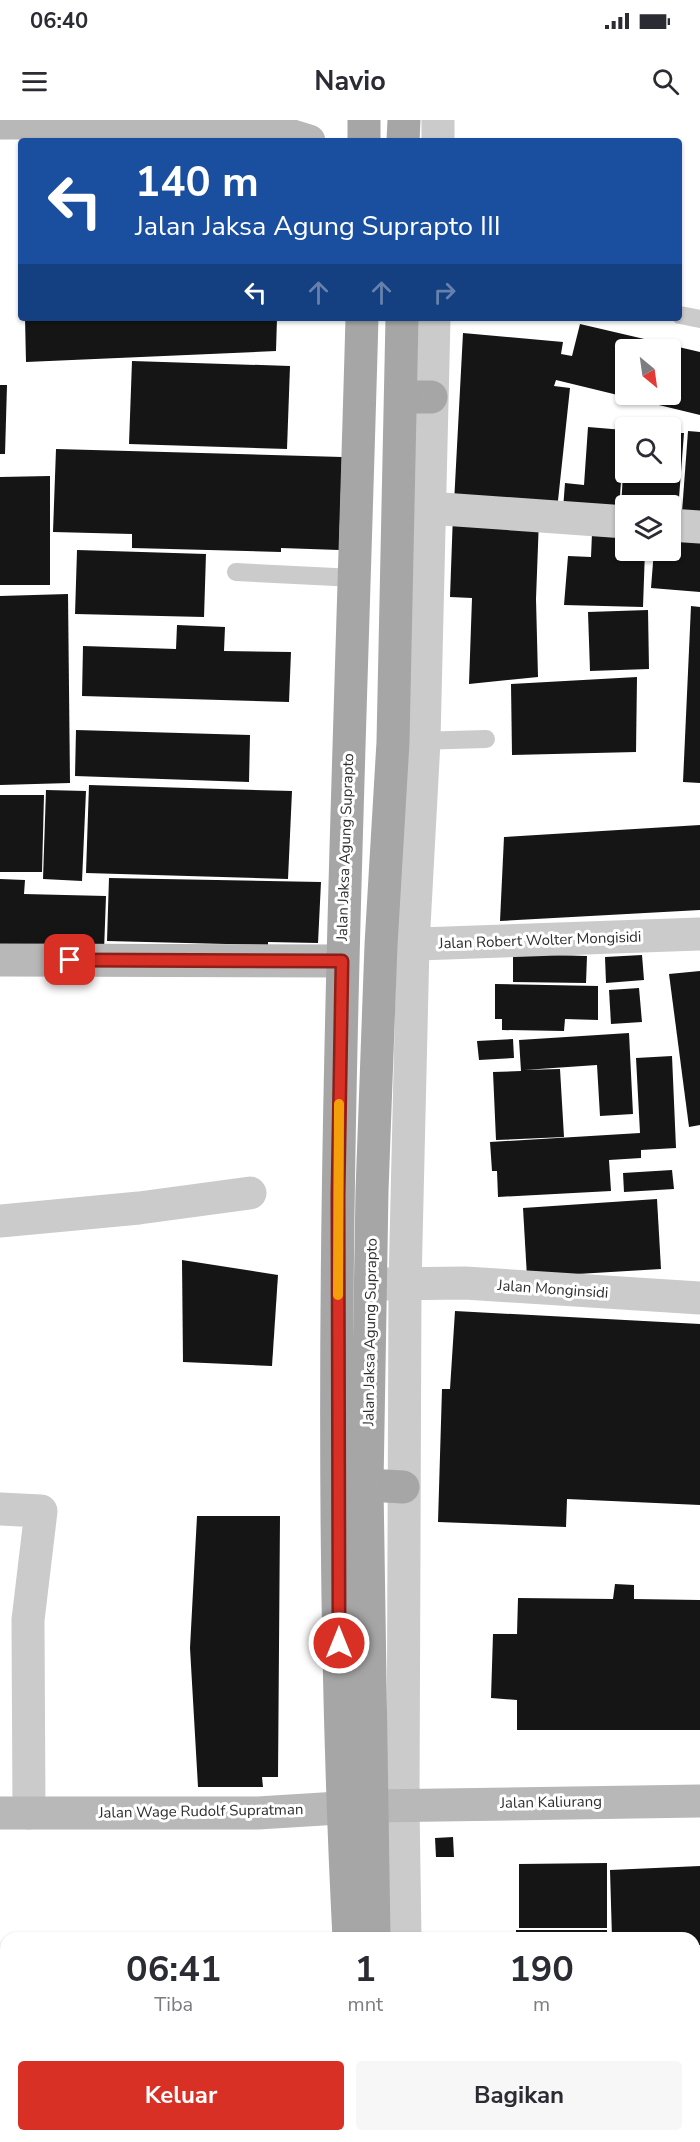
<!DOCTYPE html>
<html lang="id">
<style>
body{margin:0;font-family:"Nunito Sans",sans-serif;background:#f7f7f7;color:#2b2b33;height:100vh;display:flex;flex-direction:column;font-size:22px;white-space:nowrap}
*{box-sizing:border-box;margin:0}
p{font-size:20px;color:#7c7c81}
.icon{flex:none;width:33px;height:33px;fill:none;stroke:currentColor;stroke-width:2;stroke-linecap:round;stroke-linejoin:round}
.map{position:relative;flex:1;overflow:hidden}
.side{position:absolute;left:0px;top:1812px;width:700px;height:210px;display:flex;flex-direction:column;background:#fff;border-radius:18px 18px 0 0;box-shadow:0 2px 4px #0004}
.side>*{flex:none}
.top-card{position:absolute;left:18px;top:18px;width:664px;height:183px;border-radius:6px;box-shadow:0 2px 4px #0004;background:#1a4fa0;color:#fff;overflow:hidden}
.needle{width:39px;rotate:151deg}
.buttons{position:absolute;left:615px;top:219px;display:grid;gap:12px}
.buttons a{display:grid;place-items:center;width:66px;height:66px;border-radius:6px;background:#fff;box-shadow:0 2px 4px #0004;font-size:30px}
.pin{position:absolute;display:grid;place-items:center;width:51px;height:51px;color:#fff;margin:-26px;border-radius:12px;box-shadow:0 3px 9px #0006}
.me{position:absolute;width:66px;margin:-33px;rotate:0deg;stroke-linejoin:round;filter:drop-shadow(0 0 4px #0008)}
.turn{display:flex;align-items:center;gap:21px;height:126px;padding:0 18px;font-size:27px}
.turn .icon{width:78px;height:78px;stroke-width:2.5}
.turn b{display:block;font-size:42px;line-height:51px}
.lanes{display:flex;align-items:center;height:57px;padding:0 18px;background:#0003;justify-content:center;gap:30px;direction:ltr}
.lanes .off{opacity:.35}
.eta{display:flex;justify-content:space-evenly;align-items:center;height:102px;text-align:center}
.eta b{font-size:36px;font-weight:700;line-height:42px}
.action{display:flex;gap:12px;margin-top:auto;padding:12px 18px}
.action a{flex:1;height:69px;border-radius:6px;background:#d93025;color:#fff;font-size:24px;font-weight:700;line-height:69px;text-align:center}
.action a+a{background:#f7f7f7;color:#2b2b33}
.status{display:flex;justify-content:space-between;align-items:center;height:42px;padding:0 30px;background:#fff;direction:ltr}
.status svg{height:16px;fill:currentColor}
header{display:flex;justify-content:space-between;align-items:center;height:78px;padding:0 18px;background:#fff;font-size:27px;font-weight:700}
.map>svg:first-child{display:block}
</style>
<div class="status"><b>06:40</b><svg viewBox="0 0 49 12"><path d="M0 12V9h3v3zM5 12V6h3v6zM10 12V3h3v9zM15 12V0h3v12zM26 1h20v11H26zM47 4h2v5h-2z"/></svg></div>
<header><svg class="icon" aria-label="menu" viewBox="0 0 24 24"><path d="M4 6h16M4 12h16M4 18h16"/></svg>Navio<svg class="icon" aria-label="search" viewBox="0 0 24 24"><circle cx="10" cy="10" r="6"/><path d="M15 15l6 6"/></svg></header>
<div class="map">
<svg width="700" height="2022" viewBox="0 0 700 2022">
<rect width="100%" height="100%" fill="#fff"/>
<!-- building -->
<g fill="#151515" fill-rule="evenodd">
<polygon points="25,198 277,198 276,231 26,242"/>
<path d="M580,204L700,232V295L556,260L554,266L570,268L557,390L454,383L463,213L563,222L561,234L572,236ZM626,230H670V274H626Z"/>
<polygon points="132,241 290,246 287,329 129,324"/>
<polygon points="0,265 7,265 5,334 0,334"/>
<polygon points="588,307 624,310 619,394 563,389 565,363 584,365"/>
<polygon points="688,311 700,312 700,394 682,392"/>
<polygon points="670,313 684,313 678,391 670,390 670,386 621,387 624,338 626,352 670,352"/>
<polygon points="56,329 342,337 339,430 281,428 281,432 132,428 132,414 53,412"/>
<polygon points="50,356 50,465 0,465 0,357"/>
<polygon points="453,394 539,399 536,479 538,557 469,564 472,478 450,477"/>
<polygon points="592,413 626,416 626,430 645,430 643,487 564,485 568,436 591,437"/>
<polygon points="670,414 700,416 700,472 651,468 654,430 670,430"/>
<polygon points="77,430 206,434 204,497 75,494"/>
<polygon points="68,474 70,663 0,665 0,476"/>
<polygon points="691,486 700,487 700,663 683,662"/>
<polygon points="648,490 649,549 590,551 588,492"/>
<polygon points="177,505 225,507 224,531 291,532 289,582 82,576 83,526 176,529"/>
<polygon points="637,557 636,632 512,635 511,564"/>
<polygon points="76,610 250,615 249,662 75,656"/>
<polygon points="89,665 292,671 288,759 86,753"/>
<polygon points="46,670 86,671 82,761 43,759"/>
<polygon points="0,675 44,675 42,752 0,752"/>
<polygon points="700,705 700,790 500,801 504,717"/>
<polygon points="109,758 321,762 318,823 268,822 268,825 107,821"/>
<polygon points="0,759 25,760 24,774 106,776 104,831 0,829"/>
<polygon points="513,834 587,836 586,863 513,862"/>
<polygon points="642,835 644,860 606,863 605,837"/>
<polygon points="700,851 700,1005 689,1007 669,854"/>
<polygon points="495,864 598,866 598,900 565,899 564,911 502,910 502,899 495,899"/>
<polygon points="639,868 642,902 611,904 609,870"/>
<polygon points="629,913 633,994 600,996 597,945 524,950 560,949 564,1017 496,1020 493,952 521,951 519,920"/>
<polygon points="513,919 514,938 479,940 477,921"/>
<polygon points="672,936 676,1028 641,1030 641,1038 609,1040 611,1071 498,1077 497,1051 492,1051 490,1022 640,1013 636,938"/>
<polygon points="672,1050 674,1069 624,1072 623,1053"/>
<polygon points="657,1079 661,1149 527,1157 523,1088"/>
<polygon points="182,1140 278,1155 272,1246 183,1242"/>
<polygon points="455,1191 700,1204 700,1385 567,1379 566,1407 438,1402 442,1269 450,1269"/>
<polygon points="197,1396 280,1396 278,1657 262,1657 263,1667 198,1667 190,1528"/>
<polygon points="615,1464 634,1465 634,1479 700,1480 700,1610 517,1610 517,1580 491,1578 493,1514 517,1514 518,1478 613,1479"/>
<polygon points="453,1717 454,1737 436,1737 435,1718"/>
<polygon points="607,1743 607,1808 519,1808 519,1744"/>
<polygon points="700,1746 700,1825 694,1825 694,1818 612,1818 610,1750"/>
<rect x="516" y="1810" width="91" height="8"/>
<polygon points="694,1831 700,1831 700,1862 694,1863"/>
<rect x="694" y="1871" width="6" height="35"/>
<polygon points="0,1892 6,1892 6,2016 68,2016 68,2022 0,2022"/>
<rect x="485" y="2016" width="50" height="6"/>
<rect x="541" y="2016" width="64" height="6"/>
<rect x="644" y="2016" width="30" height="2"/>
</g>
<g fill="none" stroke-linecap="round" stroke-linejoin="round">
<!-- lane -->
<g stroke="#cbcbcb" stroke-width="18">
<polyline points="680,195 700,199"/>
<polyline points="236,452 355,458"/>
<polyline points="416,621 486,619"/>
</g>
<!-- street -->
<g stroke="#cbcbcb" stroke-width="33">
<polyline points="438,21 438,0"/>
<polyline points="428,388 626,402"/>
<polyline points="670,405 700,407"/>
<polyline points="391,825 700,814"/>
<polyline points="0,1101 139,1088 250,1073"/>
<polyline points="384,1164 465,1163 700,1178"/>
<polyline points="0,1389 41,1391 28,1500 29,1693"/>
<polyline points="405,1818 403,1685 405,1165 413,825 424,621 434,198"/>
<polyline points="415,2016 415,2022"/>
</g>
<!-- secondary -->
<g stroke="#b8b8b8" stroke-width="33">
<polyline points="0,3 250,3 265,0"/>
<polyline points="250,3 309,21"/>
<polyline points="0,840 342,841"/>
<polyline points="0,1693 258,1693 371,1686 700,1681"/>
</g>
<!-- primary -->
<g stroke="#a6a6a6" stroke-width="33">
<polyline points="364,21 364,0"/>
<polyline points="403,21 404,0"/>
<polyline points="401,277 431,277"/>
<polyline points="367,1365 403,1367"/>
<path d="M349,1818C321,1278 347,738 362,198"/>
<polyline points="374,1818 367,1365 372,1071 381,825 393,622 402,198"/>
<polyline points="359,2016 360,2022"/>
<polyline points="386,2016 386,2022"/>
</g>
</g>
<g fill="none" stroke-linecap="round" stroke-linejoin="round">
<defs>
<polyline id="route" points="70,840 342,841 338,1075 339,1523"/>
</defs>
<!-- route casing -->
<use href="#route" stroke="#8d1f18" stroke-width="15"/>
<!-- route -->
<use href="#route" stroke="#d93025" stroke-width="10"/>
<!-- slow -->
<polyline stroke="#f59e0b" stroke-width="10" points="338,1175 339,984"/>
</g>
<g text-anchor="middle" stroke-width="6" stroke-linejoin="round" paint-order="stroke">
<!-- street labels -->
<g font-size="15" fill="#2e2e2e" stroke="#fff">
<text transform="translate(345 727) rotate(-88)" y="5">Jalan Jaksa Agung Suprapto</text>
<text transform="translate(540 820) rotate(-2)" y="5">Jalan Robert Wolter Mongisidi</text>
<text transform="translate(553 1169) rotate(4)" y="5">Jalan Monginsidi</text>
<text transform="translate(370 1212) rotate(-89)" y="5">Jalan Jaksa Agung Suprapto</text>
<text transform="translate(551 1682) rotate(-1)" y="5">Jalan Kaliurang</text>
<text transform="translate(201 1691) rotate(-1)" y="5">Jalan Wage Rudolf Supratman</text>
</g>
</g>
</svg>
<div class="buttons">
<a><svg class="needle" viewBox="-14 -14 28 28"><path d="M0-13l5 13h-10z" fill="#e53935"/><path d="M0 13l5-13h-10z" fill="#7c7c81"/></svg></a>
<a><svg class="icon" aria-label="search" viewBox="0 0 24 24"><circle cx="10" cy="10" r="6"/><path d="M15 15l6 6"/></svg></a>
<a><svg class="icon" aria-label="layers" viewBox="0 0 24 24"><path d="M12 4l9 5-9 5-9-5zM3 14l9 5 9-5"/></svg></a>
</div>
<div class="pin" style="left:70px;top:840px;background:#d93025"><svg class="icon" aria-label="arrive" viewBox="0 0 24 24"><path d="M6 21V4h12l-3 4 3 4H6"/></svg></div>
<svg class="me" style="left:339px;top:1523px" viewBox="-20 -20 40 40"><circle r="17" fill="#d93025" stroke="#fff" stroke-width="3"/><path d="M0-11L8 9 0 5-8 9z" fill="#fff"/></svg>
<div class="top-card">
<div class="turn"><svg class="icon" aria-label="left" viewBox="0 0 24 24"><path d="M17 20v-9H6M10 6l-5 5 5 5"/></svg><div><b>140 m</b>Jalan Jaksa Agung Suprapto III</div></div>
<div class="lanes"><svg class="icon" aria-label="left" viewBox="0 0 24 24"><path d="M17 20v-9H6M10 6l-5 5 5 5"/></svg><svg class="icon off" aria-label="ahead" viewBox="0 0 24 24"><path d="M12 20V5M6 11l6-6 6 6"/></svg><svg class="icon off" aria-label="ahead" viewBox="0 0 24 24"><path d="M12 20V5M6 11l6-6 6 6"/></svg><svg class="icon off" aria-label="right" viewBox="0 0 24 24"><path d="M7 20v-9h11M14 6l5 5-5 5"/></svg></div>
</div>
<section class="side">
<div class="eta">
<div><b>06:41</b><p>Tiba</p></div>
<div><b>1</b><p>mnt</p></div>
<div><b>190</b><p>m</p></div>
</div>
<div class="action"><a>Keluar</a><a>Bagikan</a></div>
</section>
</div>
